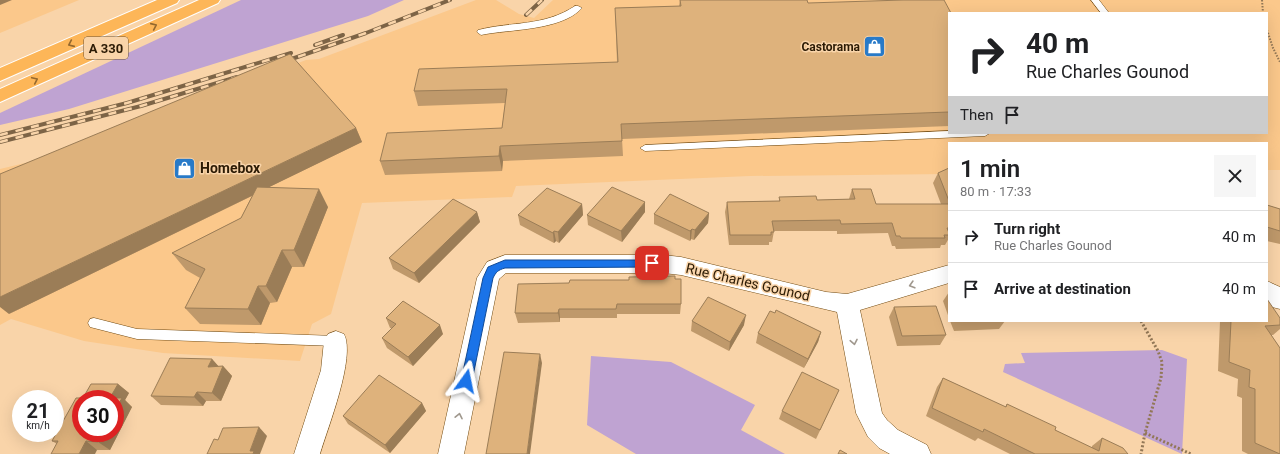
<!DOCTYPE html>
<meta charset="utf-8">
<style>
body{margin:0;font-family:Roboto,sans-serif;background:#f6f6f6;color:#202124;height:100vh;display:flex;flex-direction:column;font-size:15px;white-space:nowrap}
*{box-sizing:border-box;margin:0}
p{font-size:13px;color:#757577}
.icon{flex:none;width:22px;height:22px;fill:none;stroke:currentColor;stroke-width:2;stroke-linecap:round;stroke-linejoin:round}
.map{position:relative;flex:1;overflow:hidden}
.drawer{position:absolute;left:948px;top:142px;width:320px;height:180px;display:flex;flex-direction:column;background:#fff;border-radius:0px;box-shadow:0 4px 16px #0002}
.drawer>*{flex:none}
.hud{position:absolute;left:948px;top:12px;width:320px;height:122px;border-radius:0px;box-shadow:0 4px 16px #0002;background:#fff;color:#202124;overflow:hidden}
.speed{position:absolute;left:12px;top:390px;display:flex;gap:8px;font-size:20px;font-weight:700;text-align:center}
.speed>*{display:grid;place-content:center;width:52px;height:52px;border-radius:50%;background:#fff;box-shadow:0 4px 16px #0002;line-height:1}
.speed small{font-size:10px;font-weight:400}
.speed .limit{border:6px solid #d22;background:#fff;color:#111}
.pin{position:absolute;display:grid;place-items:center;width:34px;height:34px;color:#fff;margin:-17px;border-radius:8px;box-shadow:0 2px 6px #0006}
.me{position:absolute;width:44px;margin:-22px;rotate:12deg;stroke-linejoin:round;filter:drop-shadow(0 0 3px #0008)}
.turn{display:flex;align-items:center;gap:14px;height:84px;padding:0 12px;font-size:18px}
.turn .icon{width:52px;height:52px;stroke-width:2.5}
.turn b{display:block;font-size:28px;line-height:34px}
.then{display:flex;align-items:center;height:38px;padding:0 12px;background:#0003;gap:8px;font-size:15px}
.round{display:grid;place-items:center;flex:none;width:42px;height:42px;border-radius:0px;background:#f6f6f6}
.headline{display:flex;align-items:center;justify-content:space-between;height:68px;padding:0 12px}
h1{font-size:24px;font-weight:600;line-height:30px}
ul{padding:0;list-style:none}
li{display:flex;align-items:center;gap:12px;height:52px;padding:0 12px;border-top:1px solid #e0e0e0}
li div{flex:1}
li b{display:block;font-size:15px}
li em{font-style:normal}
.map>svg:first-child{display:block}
</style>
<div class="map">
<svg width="1280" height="454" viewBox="0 0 1280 454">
<rect width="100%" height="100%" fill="#f9d4a9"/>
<!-- built -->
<g fill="#fbc88b" fill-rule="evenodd">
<polygon points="0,0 79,0 0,33"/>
<path d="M476,0H496L519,14L534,18L553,0H1280V170H1267V143H949V174L750,176L516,186L512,197L362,203L331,314L312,324L300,361L163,353L84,341L11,319L0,325V169L25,163L127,132L293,65L306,60L319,59ZM949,13H1267V133H949Z"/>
</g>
<!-- green -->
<g fill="#bfa3d2">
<polygon points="241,0 404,0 368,16 69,109 0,125 0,113"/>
<polygon points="1162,350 1187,359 1182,454 1003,372 1005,364 1025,363 1021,353"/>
<polygon points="591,356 671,362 755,405 741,430 785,454 636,454 587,425"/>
</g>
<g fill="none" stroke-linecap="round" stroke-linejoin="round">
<defs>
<g id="lane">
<polygon points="1091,0 1099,0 1109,13 1101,13"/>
<path d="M575,6H578L582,8C561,31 510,29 481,35L477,32L478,30C513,21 543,27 575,6Z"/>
<polygon points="949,131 949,133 990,133 985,136 645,151 640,148 645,145"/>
<polygon points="94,318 137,329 336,336 340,337 342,341 340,345 336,346 137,339 90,327 88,323 90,319"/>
</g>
<g id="street">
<polygon points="505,255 663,255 681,257 826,292 847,294 949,265 949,283 860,310 882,413 887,420 898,430 927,445 931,454 890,454 879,448 868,437 856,413 837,312 681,275 663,273 506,273 499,279 464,454 438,454 477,278 487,262"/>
<polygon points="1267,281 1280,287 1280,309 1272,307 1267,303"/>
<path d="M336,331L344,334C356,357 328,427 320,454H294L321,370L324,341L328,334Z"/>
</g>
<g id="highway">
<polygon points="157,0 179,0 177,3 0,81 0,68"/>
<polygon points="199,0 220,0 218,3 0,102 0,89"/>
</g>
</defs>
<!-- lane casing -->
<use href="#lane" stroke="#724b12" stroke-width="1"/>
<!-- street casing -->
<use href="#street" stroke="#724b12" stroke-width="1"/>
<!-- highway casing -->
<use href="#highway" stroke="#fff" stroke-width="2"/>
<!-- path-far1 -->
<g stroke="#927756" stroke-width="2" stroke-dasharray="1.5 1.5" stroke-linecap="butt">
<polyline points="1262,0 1263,13"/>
<polyline points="1267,30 1273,48 1280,62"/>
</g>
<!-- path -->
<g stroke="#927756" stroke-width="3" stroke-dasharray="2 2" stroke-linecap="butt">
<polyline points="1141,321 1158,351 1162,362 1161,378 1145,433 1141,454"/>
<polyline points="1145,433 1191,454"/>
</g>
<!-- lane -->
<use href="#lane" fill="#fff" fill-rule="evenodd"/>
<!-- street -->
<use href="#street" fill="#fff" fill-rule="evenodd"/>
<!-- highway -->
<use href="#highway" fill="#fdb658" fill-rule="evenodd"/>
<defs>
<g id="rail">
<polyline points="526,15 542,0"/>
<polyline points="315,45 343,35"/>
<polyline points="283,62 366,33 450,0"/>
<polyline points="0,135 127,103 291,53"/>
<polyline points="0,142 141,106 237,77"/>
</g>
</defs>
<!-- rail casing -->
<use href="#rail" stroke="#7d6446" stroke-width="4"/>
<!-- rail -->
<use href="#rail" stroke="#f9d4a9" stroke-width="2.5" stroke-dasharray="8" stroke-linecap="butt"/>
</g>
<!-- wall -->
<g fill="#bf996b">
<polygon points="680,0 807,0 808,3 949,13 949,126 622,139 623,156 503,161 502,171 385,175 380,161 502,128 505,103 418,106 414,91 617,62 615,8 679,6"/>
<polygon points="356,128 362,142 269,187 328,207 304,267 292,267 277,302 270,303 261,325 200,324 185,308 200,278 186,270 172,253 241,218 252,196 9,314"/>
<polygon points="949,168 949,238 945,245 941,245 940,248 896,249 895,246 892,246 888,233 837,234 837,231 774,231 772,242 769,242 769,245 729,245 725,212 727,202 779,201 779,197 817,200 849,199 852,189 876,204 941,204 933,183 938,173"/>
<polygon points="582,204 583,215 559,243 556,241 554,243 520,225 518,215"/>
<polygon points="1267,205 1280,209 1280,244 1267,241"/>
<polygon points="477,212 480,222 419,283 393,269 389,258"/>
<polygon points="645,212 622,242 588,225 587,215"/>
<polygon points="709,213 708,223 694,240 691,239 690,241 654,224 654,214"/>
<polygon points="675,279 681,304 680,314 617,314 617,318 560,318 560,322 518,323 515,313 569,283"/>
<polygon points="949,292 949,318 943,301"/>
<polygon points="894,307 946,335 940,345 897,346 889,317"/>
<polygon points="775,313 821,332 818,342 804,368 756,343 758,333"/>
<polygon points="386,318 443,334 413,366 387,348 382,338 392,328 390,328"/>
<polygon points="1280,318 1280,329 1273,335 1271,335 1280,348 1280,454 1248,454 1242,451 1242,398 1237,396 1238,379 1218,371 1220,321 1267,321"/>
<polygon points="692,321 744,325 729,351 691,331"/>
<polygon points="950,321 1005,321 999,329 954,331"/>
<rect x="1131" y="321" width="72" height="1"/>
<polygon points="212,359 219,367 223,366 232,376 221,401 206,401 203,406 161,405 151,396"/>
<polygon points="943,378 1005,407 1007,404 1055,430 1092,448 1092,446 1102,438 1128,454 1010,454 978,438 975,441 926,416 937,387"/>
<polygon points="118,384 129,393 125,400 132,407 110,450 97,450 57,444 52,441 83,398"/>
<polygon points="839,390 816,439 779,419 782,411"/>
<polygon points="422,403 426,411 390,453 348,424 343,416"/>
</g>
<!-- shaded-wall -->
<g fill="#9b7d57">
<polygon points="0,0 12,0 0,5"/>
<polygon points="356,128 362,142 9,314 0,307 0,297"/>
<polygon points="500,146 503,161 502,171 499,156"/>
<polygon points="319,189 328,207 304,267 294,250"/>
<polygon points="645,202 645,212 622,242 621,231"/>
<polygon points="582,204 583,215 559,243 558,232"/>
<polygon points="477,212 480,222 419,283 414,273"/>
<polygon points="709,213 708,223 694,240 695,230"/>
<polygon points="692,229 691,239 690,241 690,231"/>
<polygon points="554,231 556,241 554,243 553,233"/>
<polygon points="282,250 292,267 277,302 266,286"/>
<polygon points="258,286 270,303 261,325 248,309"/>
<polygon points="559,309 560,318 560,322 558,313"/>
<polygon points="746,315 744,325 729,351 730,342"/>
<polygon points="440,325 443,334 413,366 408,357"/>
<polygon points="821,332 818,342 804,368 808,359"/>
<polygon points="540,354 542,363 530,454 527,454"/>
<polygon points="212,359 220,368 208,367"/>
<polygon points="223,366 232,376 221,401 212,393"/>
<polygon points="118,384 129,393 125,400 132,407 110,450 98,442 103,433 115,433 115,410 110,398"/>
<polygon points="197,392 206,401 203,406 194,397"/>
<polygon points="422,403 426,411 390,453 385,445"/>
<polygon points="259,427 267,436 260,454 253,454 250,451"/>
<polygon points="86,441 97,450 95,454 79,454"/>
</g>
<!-- building -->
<g fill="#deb27c" stroke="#9b7d57">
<polygon points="680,0 807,0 808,3 903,0 944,0 951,13 949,13 949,112 621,124 622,141 500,146 499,156 380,161 387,133 502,128 507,89 414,91 419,69 618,62 615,8 681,6"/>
<polygon points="290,54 356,128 0,297 0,174"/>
<polygon points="949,168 949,201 938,173"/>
<polygon points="257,187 319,189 294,250 282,250 266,286 258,286 248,309 185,308 205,269 172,253 241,218"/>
<polygon points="612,187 645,202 621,231 587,215"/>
<polygon points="547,188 582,204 558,232 554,231 553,233 518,215"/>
<polygon points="852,189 871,189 876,204 949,204 949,228 947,228 949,233 949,235 944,235 945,238 901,238 900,236 896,236 892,223 841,224 840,220 772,221 774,232 771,232 771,235 730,235 727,202 780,201 779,197 816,196 817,200 855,199"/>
<polygon points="670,194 709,213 695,230 692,229 690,231 654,214"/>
<polygon points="453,199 477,212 414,273 389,258"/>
<polygon points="1267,205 1280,209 1280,231 1267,227"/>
<polygon points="675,276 675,279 681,279 681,304 617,304 616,309 559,309 558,313 515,313 518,284 569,283 570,280 629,280 629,277"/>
<polygon points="708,297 746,315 730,342 692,321"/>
<polygon points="1267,299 1280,318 1280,325 1265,326 1280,348 1280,454 1255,443 1255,389 1249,387 1250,370 1229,362 1231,321 1267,321"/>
<polygon points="403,301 440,325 408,357 382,338 396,324 386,318"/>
<polygon points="936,306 946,335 902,336 894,307"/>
<polygon points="776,310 821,332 808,359 758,333 770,311 775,313"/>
<polygon points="504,352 540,354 527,454 486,454"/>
<polygon points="170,358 212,359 208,367 223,366 212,393 197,392 194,397 151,396"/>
<polygon points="802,372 839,390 820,430 782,411"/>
<polygon points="379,375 422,403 385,445 343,416"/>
<polygon points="943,378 1006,407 1007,404 1056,427 1055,430 1099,451 1102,438 1123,448 1128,454 1035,454 984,429 983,432 932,408"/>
<polygon points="91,384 118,384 110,398 122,398 115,410 115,399 81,399 81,433 103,433 98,442 86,441 79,454 51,454 58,441 52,441 76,398 83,398"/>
<polygon points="259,427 250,451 254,451 253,454 207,454 214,439 218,440 223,428"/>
<polygon points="840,450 847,454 838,454"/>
</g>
<!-- one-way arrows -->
<defs><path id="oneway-chevron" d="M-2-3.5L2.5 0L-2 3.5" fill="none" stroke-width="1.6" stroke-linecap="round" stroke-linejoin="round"/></defs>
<g stroke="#94682e">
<use href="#oneway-chevron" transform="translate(154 26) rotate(-24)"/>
<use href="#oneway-chevron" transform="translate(71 44) rotate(156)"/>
<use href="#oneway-chevron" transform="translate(35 80) rotate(-25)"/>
</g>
<g stroke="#a0988e">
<use href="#oneway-chevron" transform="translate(912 285) rotate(164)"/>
<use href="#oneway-chevron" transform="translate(854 342) rotate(79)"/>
<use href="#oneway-chevron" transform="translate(459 416) rotate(-78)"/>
</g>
<!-- route -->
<path fill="#1a73e8" stroke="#114b97" d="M505,260H652L656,261L657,263L656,266L652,267L505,268C498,270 496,272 493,278L472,381L470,385L466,386L463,385L461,381L483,278L488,267Z"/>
<!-- icons -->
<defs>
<symbol id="shop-square" viewBox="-11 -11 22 22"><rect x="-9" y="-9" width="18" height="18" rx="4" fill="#287ac8" stroke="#f9d4a9"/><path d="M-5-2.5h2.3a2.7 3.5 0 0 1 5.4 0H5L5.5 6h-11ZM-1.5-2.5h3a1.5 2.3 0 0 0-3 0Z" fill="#fff"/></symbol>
</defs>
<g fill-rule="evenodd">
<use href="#shop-square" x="862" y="34" width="25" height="25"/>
<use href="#shop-square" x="172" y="156" width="25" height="25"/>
</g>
<g text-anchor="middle" stroke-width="3" stroke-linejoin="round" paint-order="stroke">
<!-- far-poi labels -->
<g font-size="12" font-weight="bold" fill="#2c1b05" stroke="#f9d4a9" text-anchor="end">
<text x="860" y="51">Castorama</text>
</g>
<!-- shield labels -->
<rect fill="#f9d4a9" stroke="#6a5236" stroke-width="1" x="84" y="37" width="44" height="22" rx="3"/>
<g font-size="13" font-weight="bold" fill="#2c1b05">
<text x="106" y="53">A 330</text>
</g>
<!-- poi labels -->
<g font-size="14" font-weight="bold" fill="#2c1b05" stroke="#f9d4a9" text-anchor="start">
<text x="200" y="173">Homebox</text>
</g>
<!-- street labels -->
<g font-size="14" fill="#2c1b05" stroke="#f9d4a9">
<text transform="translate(748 282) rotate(13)" y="5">Rue Charles Gounod</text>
</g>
</g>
</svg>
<div class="speed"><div>21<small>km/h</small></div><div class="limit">30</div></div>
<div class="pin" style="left:652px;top:263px;background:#d93025"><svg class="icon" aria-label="arrive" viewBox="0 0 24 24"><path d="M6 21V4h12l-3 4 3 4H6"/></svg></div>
<svg class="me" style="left:466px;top:381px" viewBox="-20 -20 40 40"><path d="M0-17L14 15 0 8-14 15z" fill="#1a73e8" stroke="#fff" stroke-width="4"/></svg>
<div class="hud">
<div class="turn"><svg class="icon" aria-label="right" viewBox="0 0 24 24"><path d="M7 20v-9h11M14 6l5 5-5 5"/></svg><div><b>40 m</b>Rue Charles Gounod</div></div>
<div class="then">Then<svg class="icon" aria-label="arrive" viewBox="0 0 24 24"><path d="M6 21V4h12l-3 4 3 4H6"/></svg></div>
</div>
<section class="drawer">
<div class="headline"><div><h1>1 min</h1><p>80 m · 17:33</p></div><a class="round"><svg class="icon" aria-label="close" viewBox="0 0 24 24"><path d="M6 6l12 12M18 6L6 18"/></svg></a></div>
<ul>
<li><svg class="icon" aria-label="right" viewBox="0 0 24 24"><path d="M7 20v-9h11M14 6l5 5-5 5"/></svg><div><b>Turn right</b><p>Rue Charles Gounod</p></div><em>40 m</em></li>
<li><svg class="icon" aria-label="arrive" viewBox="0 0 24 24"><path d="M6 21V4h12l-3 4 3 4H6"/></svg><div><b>Arrive at destination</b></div><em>40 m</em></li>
</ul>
</section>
</div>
